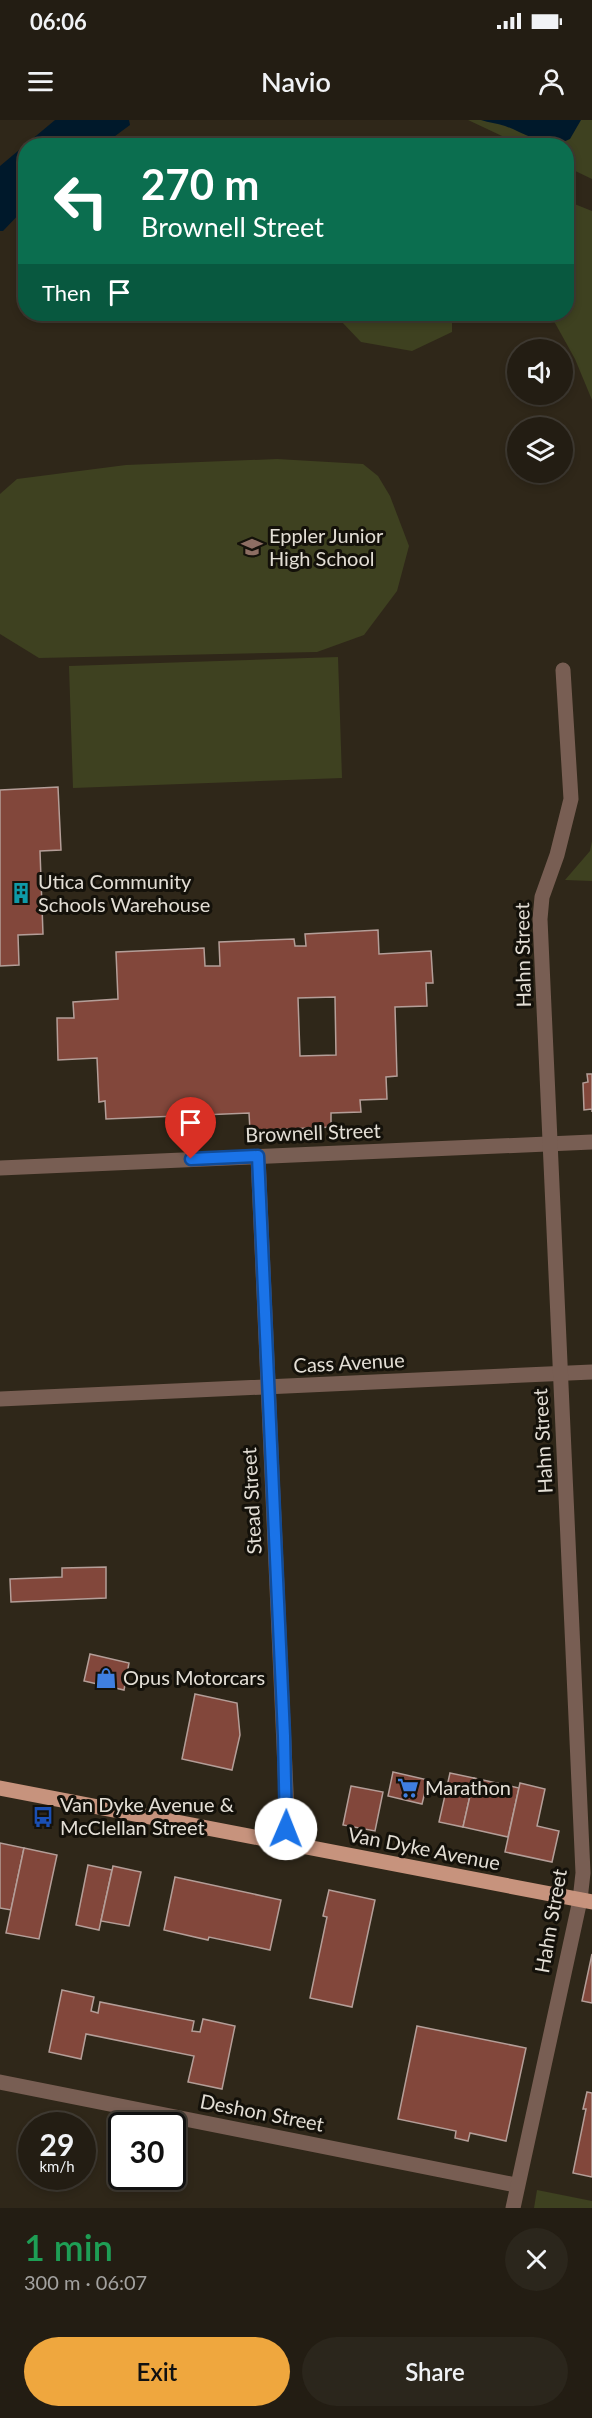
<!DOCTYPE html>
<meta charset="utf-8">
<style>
body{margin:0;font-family:Lato,sans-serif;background:#2b261c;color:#f1f3f6;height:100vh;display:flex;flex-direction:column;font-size:22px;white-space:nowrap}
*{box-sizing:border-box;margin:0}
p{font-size:20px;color:#a3a2a0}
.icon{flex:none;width:33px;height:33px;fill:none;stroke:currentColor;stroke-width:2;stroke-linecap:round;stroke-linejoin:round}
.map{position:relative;height:2088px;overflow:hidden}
.details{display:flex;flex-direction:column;background:#231d13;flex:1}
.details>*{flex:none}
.top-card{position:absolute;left:18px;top:18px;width:556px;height:183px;border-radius:24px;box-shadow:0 3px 9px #0003,0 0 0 2px #403b33;background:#0b6e4f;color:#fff;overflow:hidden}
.controls{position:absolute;left:507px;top:219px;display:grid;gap:12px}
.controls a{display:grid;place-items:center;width:66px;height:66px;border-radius:50%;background:#231d13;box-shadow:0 3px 9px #0003,0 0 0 2px #403b33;font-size:30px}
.speed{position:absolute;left:18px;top:1992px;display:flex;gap:12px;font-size:30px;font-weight:700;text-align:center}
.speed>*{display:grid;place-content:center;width:78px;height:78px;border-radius:50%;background:#231d13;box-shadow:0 3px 9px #0003,0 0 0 2px #403b33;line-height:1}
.speed small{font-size:15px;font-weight:400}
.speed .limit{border:3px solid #111;border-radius:9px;background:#fff;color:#111}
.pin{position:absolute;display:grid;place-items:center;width:51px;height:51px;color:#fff;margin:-62px -26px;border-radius:50% 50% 50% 0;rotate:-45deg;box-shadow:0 0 6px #0007}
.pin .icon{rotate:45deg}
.me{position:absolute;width:66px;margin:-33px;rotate:1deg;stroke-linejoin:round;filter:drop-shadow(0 0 4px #0008)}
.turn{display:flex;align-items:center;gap:21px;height:126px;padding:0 24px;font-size:27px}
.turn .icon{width:78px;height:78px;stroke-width:2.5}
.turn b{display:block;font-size:42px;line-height:51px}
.then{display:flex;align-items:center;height:57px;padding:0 24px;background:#0003;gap:12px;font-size:22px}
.round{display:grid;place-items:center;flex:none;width:63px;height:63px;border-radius:32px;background:#2b261c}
.overview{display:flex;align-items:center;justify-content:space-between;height:102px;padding:0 24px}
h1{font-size:36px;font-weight:600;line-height:45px;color:#1e9e55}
.button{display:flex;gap:12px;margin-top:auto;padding:12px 24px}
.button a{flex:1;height:69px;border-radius:36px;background:#efa73e;color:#111;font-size:24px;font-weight:600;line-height:69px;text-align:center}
.button a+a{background:#2b261c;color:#f1f3f6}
.status{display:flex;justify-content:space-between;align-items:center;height:42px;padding:0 30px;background:#231d13;direction:ltr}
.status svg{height:16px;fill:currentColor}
header{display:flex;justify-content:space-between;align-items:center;height:78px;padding:0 24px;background:#231d13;font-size:27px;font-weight:600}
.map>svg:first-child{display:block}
</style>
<div class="status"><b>06:06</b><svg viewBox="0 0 49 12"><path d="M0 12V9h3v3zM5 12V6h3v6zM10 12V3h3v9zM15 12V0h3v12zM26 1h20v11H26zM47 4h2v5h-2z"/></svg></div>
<header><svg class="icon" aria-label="menu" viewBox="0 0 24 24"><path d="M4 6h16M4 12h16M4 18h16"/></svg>Navio<svg class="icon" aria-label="person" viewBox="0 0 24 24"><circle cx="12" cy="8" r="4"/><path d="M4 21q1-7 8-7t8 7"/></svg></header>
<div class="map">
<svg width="592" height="2088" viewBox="0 0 592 2088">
<rect width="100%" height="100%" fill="#2f2719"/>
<!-- green -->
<g fill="#3e4120">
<polygon points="468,0 592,0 592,59 567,47 567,26 521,25"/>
<polygon points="567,81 592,91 592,280 575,239 550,194 567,194"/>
<polygon points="340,194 452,194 452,212 412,231 361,222 340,200"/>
<polygon points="277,339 363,344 378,356 390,376 409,426 397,471 364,515 317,532 39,538 0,514 0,374 17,359 126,345"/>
<polygon points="338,537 342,658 73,668 69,546"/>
<polygon points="592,721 592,761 565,760 590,731"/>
<polygon points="537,2070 592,2081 592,2088 534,2088"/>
</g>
<!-- water -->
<g fill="#00192b">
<polygon points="55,0 129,0 130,5 103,25 26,26 25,88 3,111 0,111 0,46"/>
<path d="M481,0H581L570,19C548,31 525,13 505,6C497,3 489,3 481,0Z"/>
</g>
<!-- building -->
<g fill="#82473b" stroke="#b49e98" stroke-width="1.5" fill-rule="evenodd">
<polygon points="58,667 61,730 40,731 43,814 18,815 19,845 0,846 0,670"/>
<path d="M378,810L379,834L431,831L433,863H426L427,886L395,887L397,956L386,957L387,979L360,980L361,992L331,993V1007L250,1011L249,993L106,999L105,981L99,982L97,938L58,940L57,898H74L73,882L118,879L116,832L204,828L205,846H220L219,822L294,819L295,826H306L305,814ZM335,877L336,935L300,936L298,878Z"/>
<polygon points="587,954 592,954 592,992 592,989 584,990 583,963 588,962"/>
<polygon points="106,1447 106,1478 11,1482 10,1459 62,1457 62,1448"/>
<polygon points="90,1534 129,1543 124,1570 84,1561"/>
<polygon points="195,1574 237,1583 240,1615 232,1650 182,1639"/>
<polygon points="393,1652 428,1660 422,1684 388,1676"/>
<polygon points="450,1653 474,1658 463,1707 439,1702"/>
<polygon points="474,1658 519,1668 508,1717 463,1707"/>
<polygon points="520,1663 545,1669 537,1706 559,1711 552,1742 505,1732"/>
<polygon points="351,1666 383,1672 375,1711 343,1705"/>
<polygon points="0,1723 24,1728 11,1790 0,1788"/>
<polygon points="24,1728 57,1735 39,1819 6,1813"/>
<polygon points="88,1745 112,1750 99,1810 76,1805"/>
<polygon points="113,1746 141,1752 129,1806 101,1801"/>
<polygon points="175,1757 281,1780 270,1830 209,1817 208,1820 164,1810"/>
<polygon points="329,1770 375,1780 352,1887 310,1878 327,1797 323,1796"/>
<polygon points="592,1834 592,1883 582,1881"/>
<polygon points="62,1870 94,1877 91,1891 98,1893 100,1882 194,1901 192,1911 200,1912 203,1899 235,1906 222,1969 188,1962 194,1936 86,1914 81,1939 49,1932"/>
<polygon points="417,1906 526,1928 506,2021 470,2013 468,2021 455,2018 456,2011 398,1999"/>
<polygon points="587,1972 592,1973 592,2057 573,2053 586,1989 583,1989"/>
</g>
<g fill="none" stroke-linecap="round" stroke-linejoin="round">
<!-- minor -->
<g stroke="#785e53" stroke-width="15">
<polyline points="258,1037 287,1694 285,1724"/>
<polyline points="0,1048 592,1022"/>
<polyline points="0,1279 592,1252"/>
<polyline points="0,1962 516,2065"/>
<polyline points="513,2088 580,1780 583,1753 540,799 542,777 557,735 571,679 563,550"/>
</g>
<!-- major -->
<polyline stroke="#c7937d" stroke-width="15" points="0,1668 592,1782"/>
</g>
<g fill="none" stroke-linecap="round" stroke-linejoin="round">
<defs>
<polyline id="route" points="191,1039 258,1036 284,1616 286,1709"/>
</defs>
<!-- route casing -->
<use href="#route" stroke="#114b97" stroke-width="15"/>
<!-- route -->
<use href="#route" stroke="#1a73e8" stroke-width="10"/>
</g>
<!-- icons -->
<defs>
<symbol id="school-bare" viewBox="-9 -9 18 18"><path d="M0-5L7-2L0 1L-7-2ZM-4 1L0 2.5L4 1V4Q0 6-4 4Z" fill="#8d6e63" stroke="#14110a" stroke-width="2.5" paint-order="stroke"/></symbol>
<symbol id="building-bare" viewBox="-9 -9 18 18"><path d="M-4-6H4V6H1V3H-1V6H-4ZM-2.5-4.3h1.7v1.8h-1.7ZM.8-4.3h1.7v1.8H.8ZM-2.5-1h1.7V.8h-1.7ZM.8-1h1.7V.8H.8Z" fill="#0f9aa8" stroke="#14110a" stroke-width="2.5" paint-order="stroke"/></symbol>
<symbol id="shop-bare" viewBox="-9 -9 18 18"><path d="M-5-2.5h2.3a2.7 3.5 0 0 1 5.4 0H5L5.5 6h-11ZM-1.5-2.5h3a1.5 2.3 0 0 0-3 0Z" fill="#3f7fe0" stroke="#14110a" stroke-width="2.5" paint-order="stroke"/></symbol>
<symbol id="supermarket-bare" viewBox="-9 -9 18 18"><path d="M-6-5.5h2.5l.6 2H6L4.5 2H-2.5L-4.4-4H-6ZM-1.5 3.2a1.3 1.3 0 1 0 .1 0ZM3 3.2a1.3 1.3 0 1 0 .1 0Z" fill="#3f7fe0" stroke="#14110a" stroke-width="2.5" paint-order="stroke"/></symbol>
<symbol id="bus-bare" viewBox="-9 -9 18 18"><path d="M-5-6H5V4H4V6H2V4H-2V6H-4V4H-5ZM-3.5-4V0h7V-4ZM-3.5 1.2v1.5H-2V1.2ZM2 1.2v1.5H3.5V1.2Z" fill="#1a4fb4" stroke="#14110a" stroke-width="2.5" paint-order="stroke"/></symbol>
</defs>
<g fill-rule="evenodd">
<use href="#school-bare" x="237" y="412" width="30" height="30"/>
<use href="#building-bare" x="6" y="758" width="30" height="30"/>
<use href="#shop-bare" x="91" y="1543" width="30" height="30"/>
<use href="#supermarket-bare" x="393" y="1653" width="30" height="30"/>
<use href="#bus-bare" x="28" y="1682" width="30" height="30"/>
</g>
<g text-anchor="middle" stroke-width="6" stroke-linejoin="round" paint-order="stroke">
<!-- poi labels -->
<g font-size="20" fill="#e3ded5" stroke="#14110a" text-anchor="start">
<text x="269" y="423">Eppler Junior<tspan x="269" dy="23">High School</tspan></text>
<text x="38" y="769">Utica Community<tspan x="38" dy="23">Schools Warehouse</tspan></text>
<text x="123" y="1565">Opus Motorcars</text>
<text x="425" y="1675">Marathon</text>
<text x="60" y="1692">Van Dyke Avenue &amp;<tspan x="60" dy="23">McClellan Street</tspan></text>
</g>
<!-- street labels -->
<g font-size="20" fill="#e3ded5" stroke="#14110a">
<text transform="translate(523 835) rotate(-91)" y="7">Hahn Street</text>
<text transform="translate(313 1013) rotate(-2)" y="7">Brownell Street</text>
<text transform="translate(349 1243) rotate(-3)" y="7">Cass Avenue</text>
<text transform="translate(543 1321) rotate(-93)" y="7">Hahn Street</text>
<text transform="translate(252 1381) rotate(-93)" y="7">Stead Street</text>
<text transform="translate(424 1729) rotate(11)" y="7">Van Dyke Avenue</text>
<text transform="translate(551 1801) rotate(-80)" y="7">Hahn Street</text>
<text transform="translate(262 1993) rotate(11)" y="7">Deshon Street</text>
</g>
</g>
</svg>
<div class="controls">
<a><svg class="icon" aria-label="sound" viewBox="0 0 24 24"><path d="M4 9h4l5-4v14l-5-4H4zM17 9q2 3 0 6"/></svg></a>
<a><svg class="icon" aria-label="layers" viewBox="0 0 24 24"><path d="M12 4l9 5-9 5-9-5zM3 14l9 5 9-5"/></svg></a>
</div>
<div class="speed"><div>29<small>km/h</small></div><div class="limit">30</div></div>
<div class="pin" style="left:191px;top:1039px;background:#d93025"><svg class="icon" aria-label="arrive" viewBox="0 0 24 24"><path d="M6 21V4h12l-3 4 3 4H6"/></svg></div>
<svg class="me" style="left:286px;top:1709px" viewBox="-20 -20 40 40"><circle r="19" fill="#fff"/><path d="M0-13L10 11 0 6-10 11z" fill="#1a73e8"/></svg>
<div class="top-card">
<div class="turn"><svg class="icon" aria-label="left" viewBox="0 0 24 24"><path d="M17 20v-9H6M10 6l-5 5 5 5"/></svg><div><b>270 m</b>Brownell Street</div></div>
<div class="then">Then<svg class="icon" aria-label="arrive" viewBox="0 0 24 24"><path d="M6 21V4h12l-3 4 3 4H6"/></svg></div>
</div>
</div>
<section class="details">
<div class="overview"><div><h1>1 min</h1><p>300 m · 06:07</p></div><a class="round"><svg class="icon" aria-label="close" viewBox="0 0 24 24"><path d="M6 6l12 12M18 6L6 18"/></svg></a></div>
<div class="button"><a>Exit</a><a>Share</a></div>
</section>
